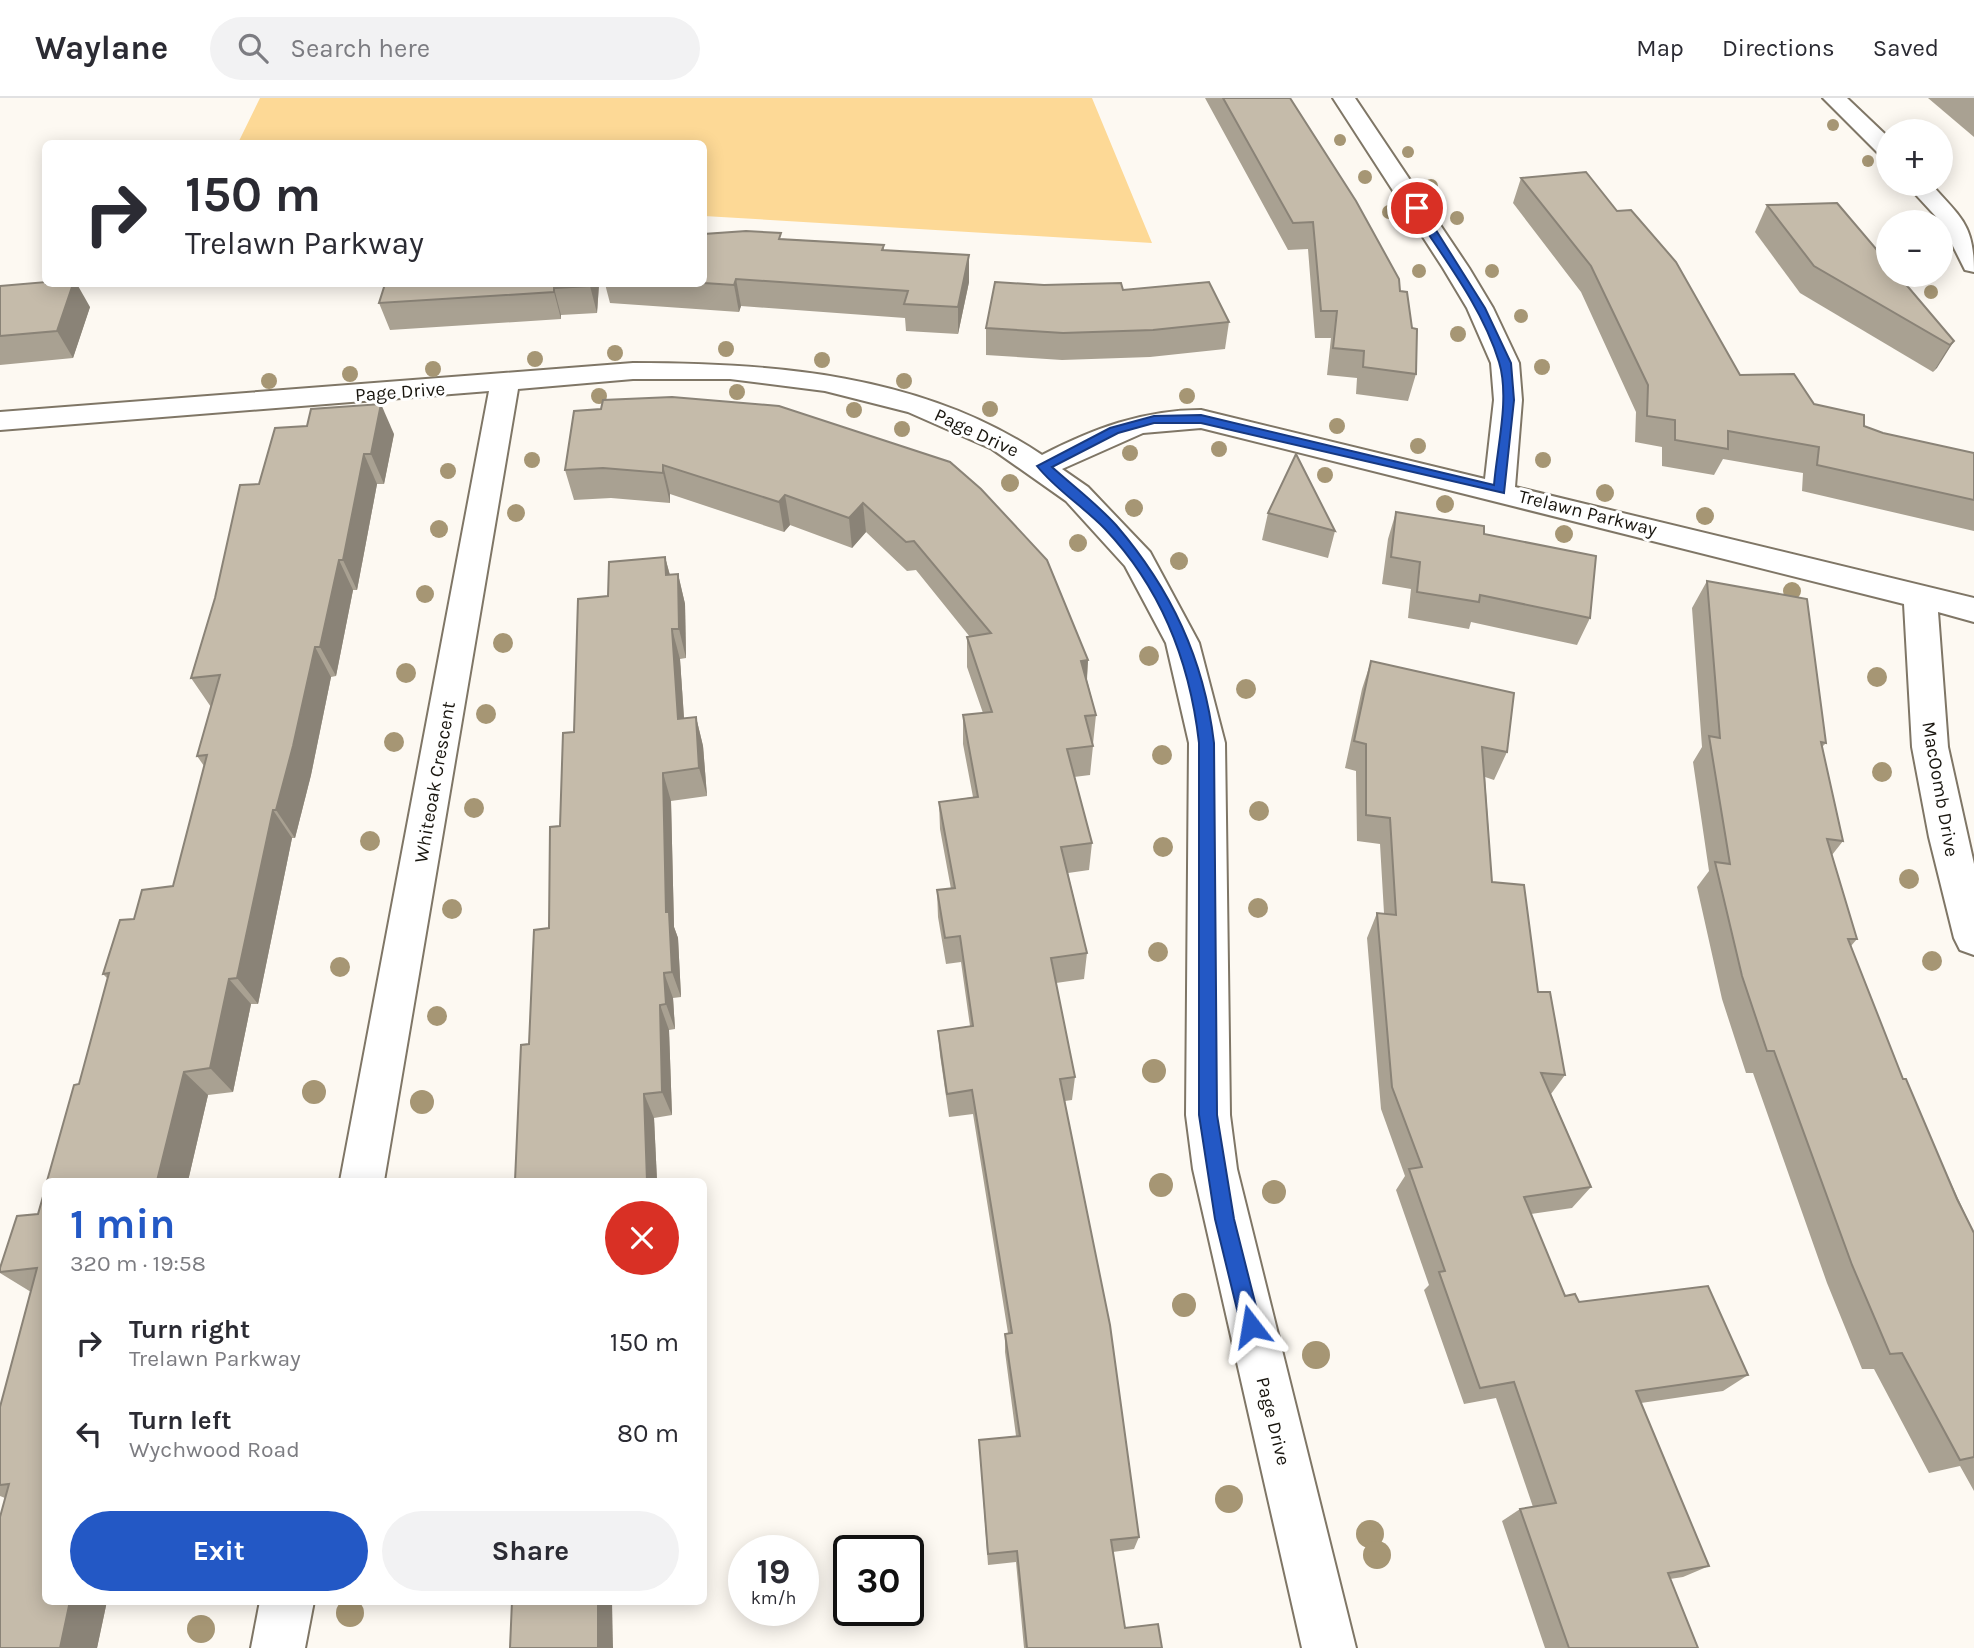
<!DOCTYPE html>
<meta charset="utf-8">
<style>
body{margin:0;font-family:Karla,sans-serif;background:#f2f2f3;color:#2b2b33;height:100vh;display:flex;flex-direction:column;font-size:26px;white-space:nowrap}
*{box-sizing:border-box;margin:0}
p{font-size:23px;color:#7c7c81}
.icon{flex:none;width:38px;height:38px;fill:none;stroke:currentColor;stroke-width:2;stroke-linecap:round;stroke-linejoin:round}
.map{position:relative;flex:1;overflow:hidden}
.drawer{position:absolute;left:42px;top:1080px;width:665px;height:427px;display:flex;flex-direction:column;background:#fff;border-radius:10px;box-shadow:0 4px 18px #0003}
.drawer>*{flex:none}
.hud{position:absolute;left:42px;top:42px;width:665px;height:147px;border-radius:10px;box-shadow:0 4px 18px #0003;background:#fff;color:#2b2b33;overflow:hidden}
.tools{position:absolute;left:1876px;top:21px;display:grid;gap:14px}
.tools a{display:grid;place-items:center;width:77px;height:77px;border-radius:50%;background:#fff;box-shadow:0 4px 18px #0003;font-size:35px}
.speed{position:absolute;left:728px;top:1437px;display:flex;gap:14px;font-size:35px;font-weight:700;text-align:center}
.speed>*{display:grid;place-content:center;width:91px;height:91px;border-radius:50%;background:#fff;box-shadow:0 4px 18px #0003;line-height:1}
.speed small{font-size:18px;font-weight:400}
.speed .limit{border:4px solid #111;border-radius:10px;background:#fff;color:#111}
.pin{position:absolute;display:grid;place-items:center;width:60px;height:60px;color:#fff;margin:-30px;border:4px solid #fff;border-radius:50%;box-shadow:0 2px 7px #0007}
.me{position:absolute;width:77px;margin:-38px;rotate:346deg;stroke-linejoin:round;filter:drop-shadow(0 0 5px #0008)}
.turn{display:flex;align-items:center;gap:24px;height:147px;padding:0 28px;font-size:32px}
.turn .icon{width:91px;height:91px;stroke-width:2.5}
.turn b{display:block;font-size:49px;line-height:60px}
.round{display:grid;place-items:center;flex:none;width:74px;height:74px;border-radius:37px;background:#f2f2f3}
.summary{display:flex;align-items:center;justify-content:space-between;height:119px;padding:0 28px}
h1{font-size:42px;font-weight:700;line-height:52px;color:#2358c5}
.button{display:flex;gap:14px;margin-top:auto;padding:14px 28px}
.button a{flex:1;height:80px;border-radius:42px;background:#2358c5;color:#fff;font-size:28px;font-weight:700;line-height:80px;text-align:center}
.button a+a{background:#f2f2f3;color:#2b2b33}
ul{padding:0;list-style:none}
li{display:flex;align-items:center;gap:21px;height:91px;padding:0 28px}
li div{flex:1}
li b{display:block;font-size:26px}
li em{font-style:normal}
header{display:flex;align-items:center;gap:42px;box-sizing:border-box;height:98px;padding:0 35px;background:#fff;border-bottom:2px solid #e1e1e2}
header strong{font-size:33px}
nav{display:flex;gap:38px;margin-inline-start:auto;font-size:24px}
.search{width:490px;height:63px;background:#f2f2f3;display:flex;align-items:center;gap:18px;box-sizing:border-box;padding:0 24px;border-radius:38px;color:#7c7c81;font-size:26px}
.map>svg:first-child{display:block}
</style>
<header>
<strong>Waylane</strong>
<div class="search"><svg class="icon" aria-label="search" viewBox="0 0 24 24"><circle cx="10" cy="10" r="6"/><path d="M15 15l6 6"/></svg>Search here</div>
<nav><a>Map</a><a>Directions</a><a>Saved</a></nav>
</header>
<div class="map">
<svg width="1974" height="1550" viewBox="0 0 1974 1550">
<rect width="100%" height="100%" fill="#fdf9f2"/>
<!-- green -->
<polygon fill="#fdd996" points="260,0 1092,0 1152,145 704,118 704,46 238,45"/>
<g fill="none" stroke-linecap="round" stroke-linejoin="round">
<defs>
<g id="street">
<path d="M1333,0H1355L1469,170L1493,210L1519,265L1522,302L1515,389L1974,500V524L1938,514L1948,649L1974,766V857L1960,852L1954,840L1929,739L1912,649L1904,506L1201,330L1143,335L1062,371L1088,389L1150,454L1199,545L1225,645L1230,1017L1237,1071L1356,1550H1302L1193,1071L1186,1017L1189,645L1166,545L1125,468L1066,403L992,351L908,314L825,293L730,281H633L518,291L384,1083H340L489,293L0,332V314L633,265C773,265 922,276 1042,357C1093,331 1142,312 1201,312L1485,381L1494,302L1491,265L1467,210L1443,170Z"/>
<polygon points="1823,0 1847,0 1888,39 1888,59 1880,57"/>
<path d="M1906,86H1931C1961,120 1974,126 1974,174L1965,172L1941,124Z"/>
<polygon points="260,1503 314,1503 305,1550 251,1550"/>
</g>
</defs>
<!-- street casing -->
<use href="#street" stroke="#7f7666" stroke-width="4"/>
<!-- street -->
<use href="#street" fill="#fff" fill-rule="evenodd"/>
</g>
<!-- trees -->
<g fill="#a69674">
<circle cx="1833" cy="27" r="6"/>
<circle cx="1340" cy="42" r="6"/>
<circle cx="1408" cy="54" r="6"/>
<circle cx="1868" cy="63" r="6"/>
<circle cx="1365" cy="79" r="7"/>
<circle cx="1431" cy="88" r="7"/>
<circle cx="1389" cy="114" r="7"/>
<circle cx="1457" cy="120" r="7"/>
<circle cx="1419" cy="173" r="7"/>
<circle cx="1492" cy="173" r="7"/>
<circle cx="1931" cy="194" r="7"/>
<circle cx="1521" cy="218" r="7"/>
<circle cx="1458" cy="236" r="8"/>
<circle cx="726" cy="251" r="8"/>
<circle cx="615" cy="255" r="8"/>
<circle cx="535" cy="261" r="8"/>
<circle cx="822" cy="262" r="8"/>
<circle cx="1542" cy="269" r="8"/>
<circle cx="433" cy="271" r="8"/>
<circle cx="350" cy="276" r="8"/>
<circle cx="269" cy="283" r="8"/>
<circle cx="904" cy="283" r="8"/>
<circle cx="737" cy="294" r="8"/>
<circle cx="599" cy="298" r="8"/>
<circle cx="1187" cy="298" r="8"/>
<circle cx="990" cy="311" r="8"/>
<circle cx="854" cy="312" r="8"/>
<circle cx="1337" cy="328" r="8"/>
<circle cx="902" cy="331" r="8"/>
<circle cx="1418" cy="348" r="8"/>
<circle cx="1219" cy="351" r="8"/>
<circle cx="1130" cy="355" r="8"/>
<circle cx="532" cy="362" r="8"/>
<circle cx="1543" cy="362" r="8"/>
<circle cx="448" cy="373" r="8"/>
<circle cx="1325" cy="377" r="8"/>
<circle cx="1010" cy="385" r="9"/>
<circle cx="1605" cy="395" r="9"/>
<circle cx="1445" cy="406" r="9"/>
<circle cx="1134" cy="410" r="9"/>
<circle cx="516" cy="415" r="9"/>
<circle cx="1705" cy="418" r="9"/>
<circle cx="439" cy="431" r="9"/>
<circle cx="1564" cy="436" r="9"/>
<circle cx="1078" cy="445" r="9"/>
<circle cx="1179" cy="463" r="9"/>
<circle cx="1792" cy="493" r="9"/>
<circle cx="425" cy="496" r="9"/>
<circle cx="503" cy="545" r="10"/>
<circle cx="1149" cy="558" r="10"/>
<circle cx="406" cy="575" r="10"/>
<circle cx="1877" cy="579" r="10"/>
<circle cx="1246" cy="591" r="10"/>
<circle cx="486" cy="616" r="10"/>
<circle cx="394" cy="644" r="10"/>
<circle cx="1162" cy="657" r="10"/>
<circle cx="1882" cy="674" r="10"/>
<circle cx="474" cy="710" r="10"/>
<circle cx="1259" cy="713" r="10"/>
<circle cx="370" cy="743" r="10"/>
<circle cx="1163" cy="749" r="10"/>
<circle cx="1909" cy="781" r="10"/>
<circle cx="1258" cy="810" r="10"/>
<circle cx="452" cy="811" r="10"/>
<circle cx="1158" cy="854" r="10"/>
<circle cx="1932" cy="863" r="10"/>
<circle cx="340" cy="869" r="10"/>
<circle cx="437" cy="918" r="10"/>
<circle cx="1154" cy="973" r="12"/>
<circle cx="314" cy="994" r="12"/>
<circle cx="422" cy="1004" r="12"/>
<circle cx="1161" cy="1087" r="12"/>
<circle cx="1274" cy="1094" r="12"/>
<circle cx="1184" cy="1207" r="12"/>
<circle cx="1316" cy="1257" r="14"/>
<circle cx="1229" cy="1401" r="14"/>
<circle cx="1370" cy="1436" r="14"/>
<circle cx="1377" cy="1457" r="14"/>
<circle cx="350" cy="1515" r="14"/>
<circle cx="201" cy="1531" r="14"/>
</g>
<!-- wall -->
<g fill="#a9a192">
<polygon points="1205,0 1290,0 1400,193 1416,276 1408,303 1356,296 1357,280 1327,277 1331,240 1315,240 1308,151 1288,152"/>
<polygon points="1928,0 1974,0 1974,39"/>
<polygon points="1521,80 1740,277 1814,306 1864,328 1883,335 1974,355 1974,433 1802,393 1803,375 1723,361 1714,377 1662,368 1662,349 1635,344 1636,314 1581,194 1513,105"/>
<polygon points="1767,107 1954,243 1933,274 1800,195 1755,134"/>
<polygon points="704,136 884,147 884,152 969,184 958,236 906,233 905,220 741,208 739,214 610,205 605,186 704,186"/>
<polygon points="385,186 599,186 597,215 561,217 561,221 390,232 379,205"/>
<polygon points="0,188 90,209 73,260 0,267"/>
<polygon points="1123,192 1229,224 1225,251 1150,259 1062,262 986,257 986,230"/>
<polygon points="779,308 1088,562 1087,582 1096,617 1093,646 1092,646 1093,648 1090,677 1074,679 1092,745 1089,772 1068,775 1087,855 1084,881 1056,885 1075,979 1072,1002 1065,1003 1139,1439 1134,1451 1113,1454 1125,1530 1162,1550 1024,1550 1016,1464 988,1467 979,1342 1016,1338 1005,1254 1005,1236 1008,1235 973,1016 949,1019 940,957 938,933 970,928 961,864 946,866 938,819 937,792 951,791 940,731 939,704 973,699 963,646 963,617 983,615 967,569 967,539 970,539 916,472 907,473 866,434 852,450 790,427 784,434 670,396 670,405 611,400 574,402 565,372"/>
<polygon points="394,336 384,386 377,386 357,492 353,492 336,578 331,579 311,677 295,740 292,740 258,906 251,906 233,994 208,997 188,1083 47,1083 79,986 108,881 103,876 134,821 173,788 204,668 197,658 211,609 191,580 259,386"/>
<polygon points="1396,414 1484,436 1590,520 1577,547 1471,524 1469,531 1408,520 1411,491 1382,486 1388,441"/>
<polygon points="1268,415 1335,433 1328,460 1262,442"/>
<polygon points="665,459 670,477 678,476 685,506 686,560 680,561 684,621 696,619 703,648 707,698 671,703 674,829 678,840 681,899 673,900 675,931 669,932 672,1017 654,1020 657,1083 515,1083 529,946 549,830 560,728 574,634 608,498"/>
<polygon points="1707,483 1826,645 1822,649 1843,743 1832,757 1857,841 1851,848 1903,981 1974,1135 1974,1393 1960,1368 1929,1375 1874,1271 1862,1271 1827,1185 1753,975 1746,975 1722,901 1697,789 1709,773 1693,664 1702,649 1692,510"/>
<polygon points="1371,563 1507,654 1494,682 1485,679 1492,784 1538,894 1565,977 1551,996 1591,1089 1572,1110 1531,1116 1565,1198 1748,1277 1723,1293 1641,1305 1709,1468 1683,1479 1670,1481 1698,1550 1545,1550 1502,1423 1520,1411 1533,1409 1496,1300 1464,1306 1424,1192 1429,1187 1396,1092 1405,1078 1381,1011 1367,840 1377,815 1384,815 1380,746 1357,743 1356,673 1345,670 1362,591"/>
<polygon points="38,1116 107,1503 97,1550 0,1550 5,1400 0,1398 0,1309 31,1194 0,1175 0,1170"/>
</g>
<!-- shaded-wall -->
<g fill="#8a8377">
<polygon points="969,157 969,184 958,236 958,209"/>
<polygon points="736,181 741,208 739,214 734,187"/>
<polygon points="73,186 77,186 90,209 73,260 57,233"/>
<polygon points="590,186 599,186 597,215 590,188"/>
<polygon points="554,190 561,217 561,221 554,194"/>
<polygon points="1954,243 1937,270 1933,274 1950,247"/>
<polygon points="381,306 394,336 384,386 371,356"/>
<polygon points="364,356 377,386 357,492 343,462"/>
<polygon points="663,367 670,396 670,405 663,375"/>
<polygon points="785,397 790,427 784,434 779,404"/>
<polygon points="863,405 866,434 852,450 849,420"/>
<polygon points="665,459 673,489 666,477"/>
<polygon points="339,462 353,492 336,578 320,549"/>
<polygon points="678,476 685,506 686,560 679,531"/>
<polygon points="672,531 680,561 686,650 678,621"/>
<polygon points="315,549 331,579 311,677 295,740 276,712"/>
<polygon points="1088,562 1086,591 1081,563"/>
<polygon points="696,619 703,648 707,698 699,670"/>
<polygon points="663,675 671,703 674,829 678,840 681,899 672,874 666,814"/>
<polygon points="273,712 292,740 258,906 237,880"/>
<polygon points="664,875 673,900 675,931 666,906"/>
<polygon points="229,881 251,906 233,994 210,970"/>
<polygon points="660,907 669,932 672,1017 662,994"/>
<polygon points="184,974 208,997 188,1083 157,1083"/>
<polygon points="644,996 654,1020 657,1083 647,1083"/>
<polygon points="70,1503 107,1503 97,1550 60,1550"/>
<polygon points="598,1503 612,1503 613,1550 598,1550"/>
</g>
<!-- building -->
<g fill="#c5bbaa" stroke="#8a8377" stroke-width="2">
<polygon points="1223,0 1290,0 1356,103 1399,181 1400,193 1407,194 1412,230 1417,231 1416,276 1363,269 1364,253 1333,250 1337,213 1321,213 1313,124 1293,125"/>
<polygon points="1586,74 1617,113 1631,112 1676,164 1740,277 1794,276 1814,306 1864,317 1864,328 1883,335 1974,355 1974,402 1817,367 1819,349 1728,333 1728,351 1675,342 1675,322 1647,318 1648,287 1591,168 1521,80"/>
<polygon points="1837,105 1888,165 1888,177 1898,177 1954,243 1950,247 1814,168 1767,107"/>
<polygon points="746,133 781,135 779,141 884,147 882,152 969,157 958,209 904,206 908,193 736,181 734,187 704,185 704,136"/>
<polygon points="46,184 46,186 73,186 57,233 0,238 0,188"/>
<polygon points="995,184 1044,187 1121,185 1123,192 1209,184 1229,224 1153,232 1063,235 986,230"/>
<polygon points="385,186 590,186 590,188 554,190 554,194 379,205"/>
<polygon points="672,299 779,308 950,364 981,391 1047,462 1088,562 1081,563 1096,617 1085,618 1093,648 1067,651 1092,745 1061,749 1087,855 1051,860 1075,979 1060,981 1110,1227 1139,1439 1111,1442 1125,1530 1158,1526 1162,1550 1027,1550 1017,1453 988,1456 979,1342 1020,1338 1005,1236 1012,1235 972,992 947,996 938,933 973,928 960,838 945,840 937,792 955,790 939,704 978,699 963,617 992,614 967,539 991,535 914,443 906,444 863,405 849,420 785,397 779,404 663,367 663,375 603,370 565,372 574,313 601,311 603,302"/>
<polygon points="381,306 371,356 364,356 343,462 339,462 320,549 315,549 293,648 276,712 273,712 237,880 229,881 210,970 184,974 157,1083 47,1083 74,987 79,986 109,875 103,876 120,822 134,821 142,792 173,788 207,657 197,658 220,577 191,580 215,500 240,387 259,386 275,330 307,328 311,311"/>
<polygon points="1296,356 1335,433 1268,415"/>
<polygon points="1396,414 1484,428 1484,436 1596,458 1590,520 1480,497 1479,504 1417,494 1420,464 1391,459"/>
<polygon points="665,459 666,477 678,476 679,531 672,531 678,621 696,619 699,670 663,675 666,814 669,814 672,874 664,875 666,906 660,907 662,994 644,996 647,1083 515,1083 521,947 529,946 534,832 549,830 550,729 560,728 563,635 574,634 578,501 608,498 609,464"/>
<polygon points="1707,483 1807,501 1826,645 1821,644 1843,743 1827,741 1857,841 1848,841 1903,981 1906,981 1957,1101 1974,1135 1974,1359 1960,1362 1902,1255 1890,1256 1852,1167 1774,953 1767,953 1742,878 1715,764 1730,766 1709,638 1720,640"/>
<polygon points="1371,563 1514,595 1507,654 1482,649 1492,784 1524,787 1538,894 1550,894 1565,977 1541,975 1591,1089 1524,1099 1565,1198 1575,1196 1579,1204 1708,1188 1748,1277 1636,1293 1709,1468 1668,1475 1698,1550 1569,1550 1520,1411 1556,1405 1514,1284 1480,1290 1439,1174 1445,1173 1409,1071 1422,1069 1392,989 1377,815 1396,817 1390,720 1366,717 1366,646 1354,643"/>
<polygon points="46,1088 46,1503 70,1503 60,1550 0,1550 0,1419 9,1386 0,1387 0,1309 37,1170 0,1174 0,1170 17,1118 38,1116"/>
<polygon points="512,1503 598,1503 598,1550 510,1550"/>
</g>
<!-- route -->
<path fill="#2358c5" stroke="#173980" stroke-width="2" d="M1417,107L1422,110L1485,210L1511,265L1514,302L1504,395L1201,325H1154L1118,335L1052,369C1073,388 1097,406 1116,427C1171,491 1204,561 1214,645L1217,1017L1234,1121L1261,1228L1258,1235L1251,1238L1244,1235L1241,1228L1215,1121L1199,1017V645C1190,565 1161,490 1105,431C1084,409 1056,392 1037,368L1110,330L1154,318L1201,317L1494,387C1497,349 1510,300 1499,264C1482,208 1442,158 1411,110Z"/>
<g text-anchor="middle" stroke-width="6" stroke-linejoin="round" paint-order="stroke">
<!-- street labels -->
<g font-size="19" fill="#18150e" stroke="#fff">
<text transform="translate(400 293) rotate(-4)" y="7">Page Drive</text>
<text transform="translate(977 334) rotate(25)" y="7">Page Drive</text>
<text transform="translate(1588 414) rotate(14)" y="7">Trelawn Parkway</text>
<text transform="translate(434 684) rotate(-80)" y="7">Whiteoak Crescent</text>
<text transform="translate(1941 691) rotate(80)" y="7">MacOomb Drive</text>
<text transform="translate(1274 1323) rotate(76)" y="7">Page Drive</text>
</g>
</g>
</svg>
<div class="tools">
<a>+</a>
<a>−</a>
</div>
<div class="speed"><div>19<small>km/h</small></div><div class="limit">30</div></div>
<div class="pin" style="left:1417px;top:110px;background:#d93025"><svg class="icon" aria-label="arrive" viewBox="0 0 24 24"><path d="M6 21V4h12l-3 4 3 4H6"/></svg></div>
<svg class="me" style="left:1251px;top:1228px" viewBox="-20 -20 40 40"><path d="M0-17L14 15 0 8-14 15z" fill="#2358c5" stroke="#fff" stroke-width="4"/></svg>
<div class="hud">
<div class="turn"><svg class="icon" aria-label="right" viewBox="0 0 24 24"><path d="M7 20v-9h11M14 6l5 5-5 5"/></svg><div><b>150 m</b>Trelawn Parkway</div></div>
</div>
<section class="drawer">
<div class="summary"><div><h1>1 min</h1><p>320 m · 19:58</p></div><a class="round" style="background:#d93025;color:#fff"><svg class="icon" aria-label="close" viewBox="0 0 24 24"><path d="M6 6l12 12M18 6L6 18"/></svg></a></div>
<ul>
<li><svg class="icon" aria-label="right" viewBox="0 0 24 24"><path d="M7 20v-9h11M14 6l5 5-5 5"/></svg><div><b>Turn right</b><p>Trelawn Parkway</p></div><em>150 m</em></li>
<li><svg class="icon" aria-label="left" viewBox="0 0 24 24"><path d="M17 20v-9H6M10 6l-5 5 5 5"/></svg><div><b>Turn left</b><p>Wychwood Road</p></div><em>80 m</em></li>
</ul>
<div class="button"><a>Exit</a><a>Share</a></div>
</section>
</div>
